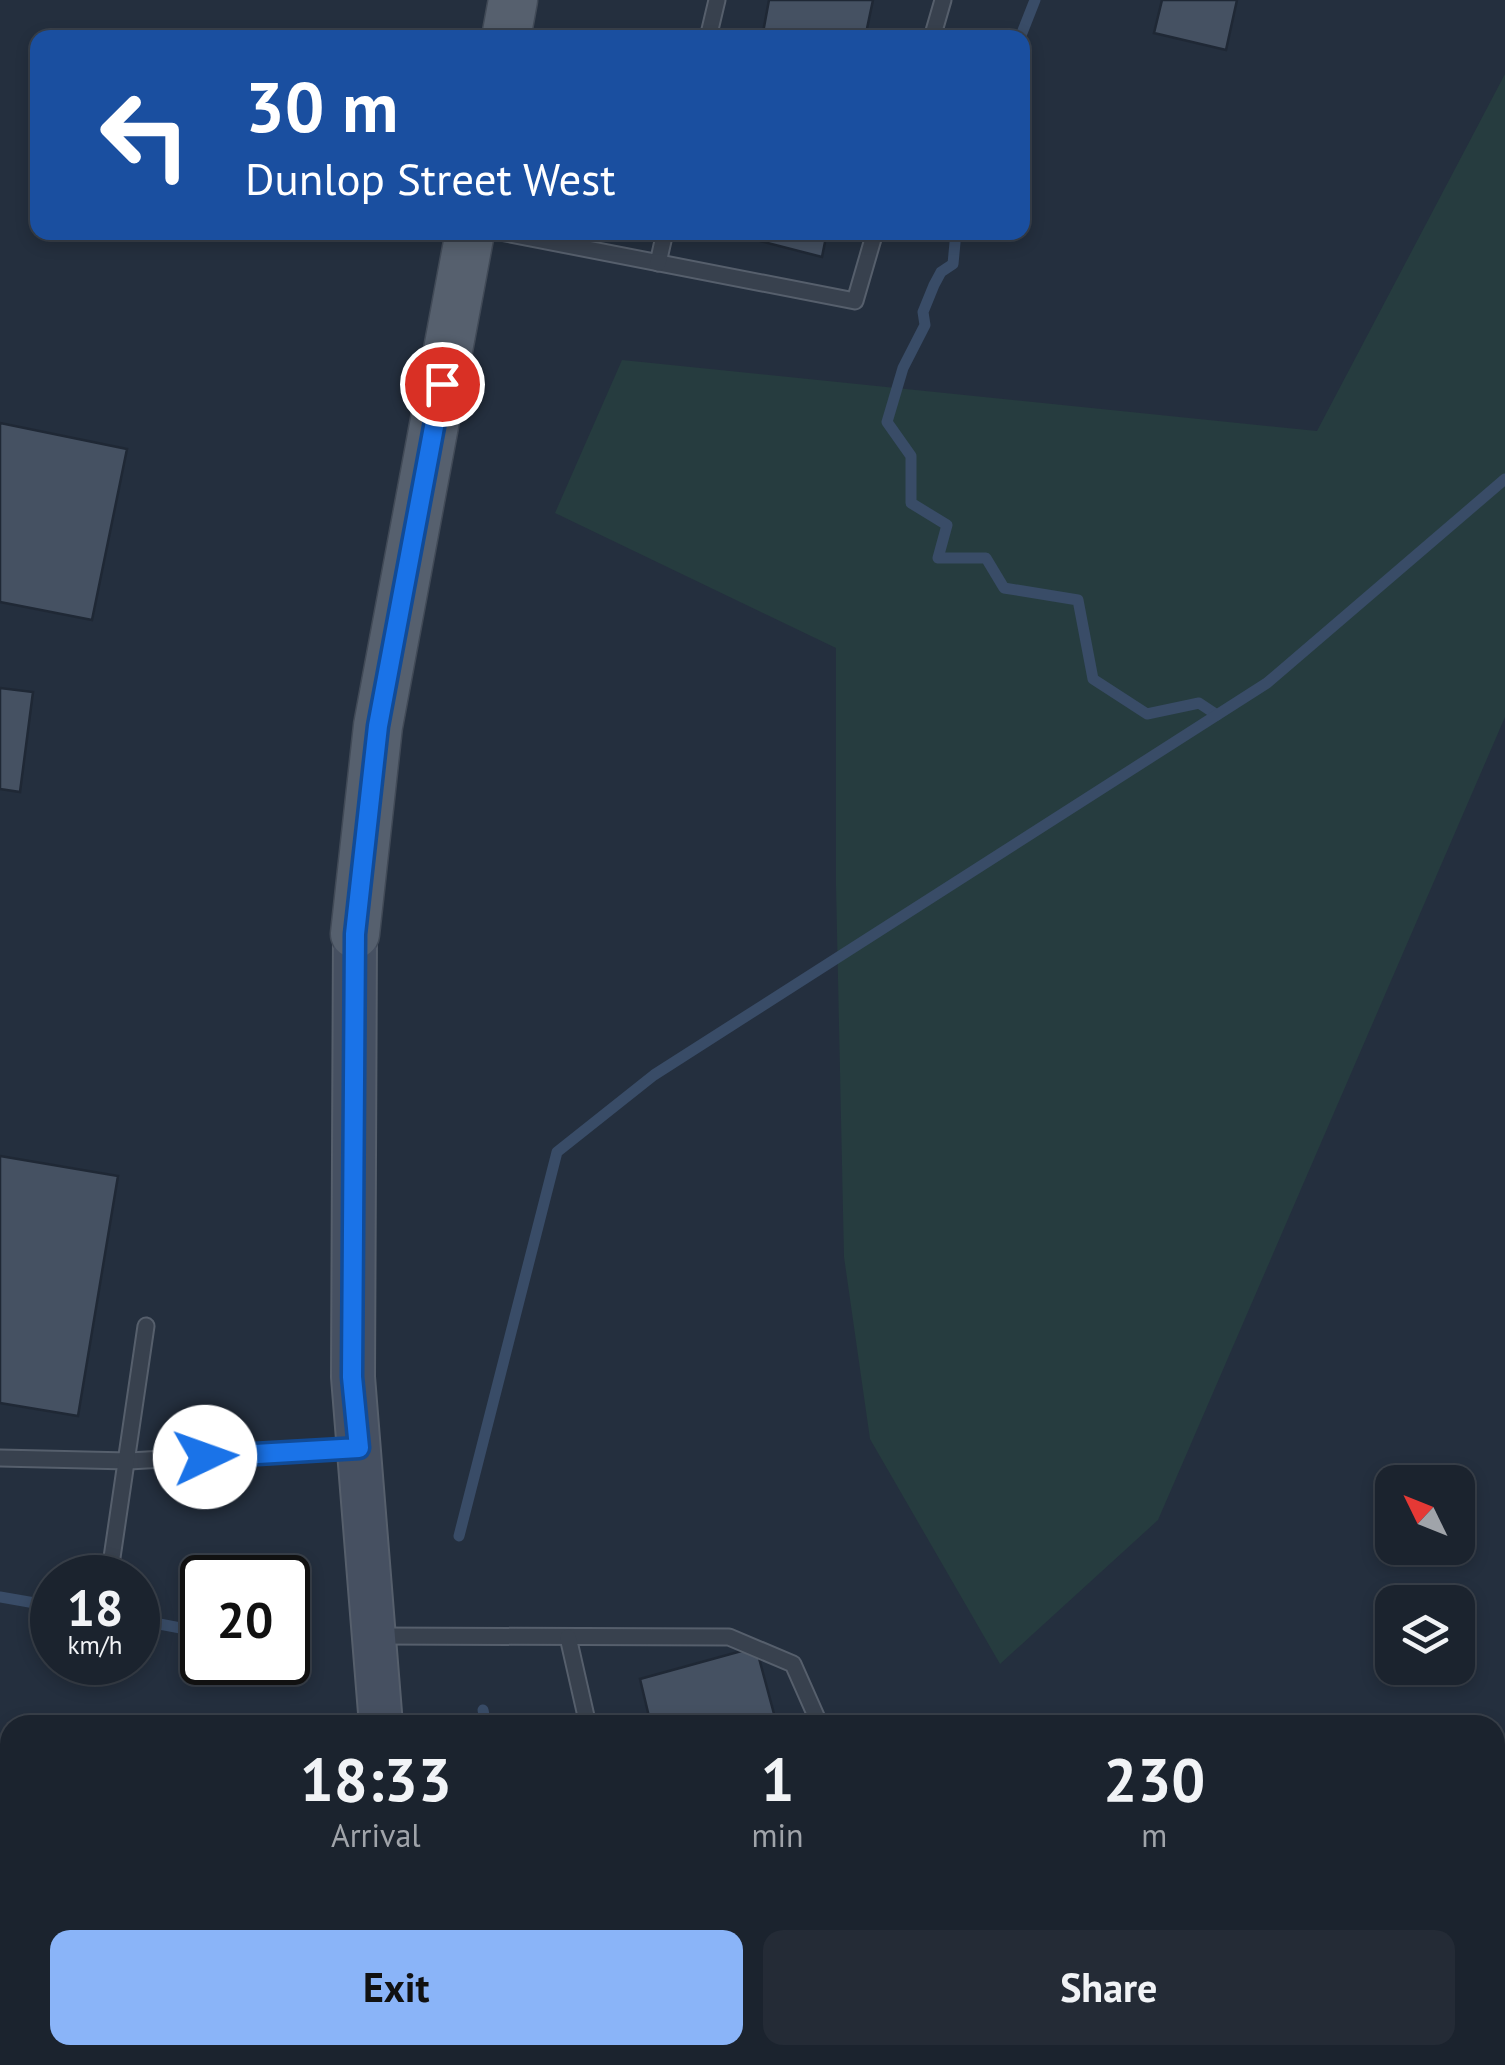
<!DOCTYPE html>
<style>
body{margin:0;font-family:"PT Sans",sans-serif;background:#242b36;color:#f1f3f6;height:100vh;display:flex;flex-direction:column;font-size:38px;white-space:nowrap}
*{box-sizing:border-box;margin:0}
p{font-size:32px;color:#a0a4aa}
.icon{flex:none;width:55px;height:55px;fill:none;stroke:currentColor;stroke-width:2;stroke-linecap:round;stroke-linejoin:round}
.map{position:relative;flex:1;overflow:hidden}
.sheet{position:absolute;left:0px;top:1715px;width:1505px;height:350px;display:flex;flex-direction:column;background:#1b232e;border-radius:30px 30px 0 0;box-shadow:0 5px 15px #0003,0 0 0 2px #39404a}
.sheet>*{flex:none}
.banner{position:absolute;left:30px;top:30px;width:1000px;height:210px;border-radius:20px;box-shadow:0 5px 15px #0003,0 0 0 2px #39404a;background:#1a4fa0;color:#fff;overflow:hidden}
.needle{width:65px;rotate:313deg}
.controls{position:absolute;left:1375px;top:1465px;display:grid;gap:20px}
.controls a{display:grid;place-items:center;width:100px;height:100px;border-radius:20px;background:#1b232e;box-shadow:0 5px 15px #0003,0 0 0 2px #39404a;font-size:50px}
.speed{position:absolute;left:30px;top:1555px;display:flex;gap:20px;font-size:50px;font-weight:700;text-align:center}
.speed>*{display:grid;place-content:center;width:130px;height:130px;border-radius:50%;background:#1b232e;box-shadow:0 5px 15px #0003,0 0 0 2px #39404a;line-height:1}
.speed small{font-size:25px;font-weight:400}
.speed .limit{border:5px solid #111;border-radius:15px;background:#fff;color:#111}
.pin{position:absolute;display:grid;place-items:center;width:85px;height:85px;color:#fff;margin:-42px;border:5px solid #fff;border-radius:50%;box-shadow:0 2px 10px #0007}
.me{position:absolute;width:110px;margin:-55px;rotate:87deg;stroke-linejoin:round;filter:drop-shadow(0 0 8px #0008)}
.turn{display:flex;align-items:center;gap:35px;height:210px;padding:0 50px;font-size:45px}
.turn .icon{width:130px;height:130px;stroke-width:2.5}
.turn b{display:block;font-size:70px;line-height:85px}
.eta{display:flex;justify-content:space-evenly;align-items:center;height:170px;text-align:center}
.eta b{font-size:60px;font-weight:600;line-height:70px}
.button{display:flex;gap:20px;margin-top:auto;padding:20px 50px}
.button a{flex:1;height:115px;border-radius:20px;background:#8ab4f8;color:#111;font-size:40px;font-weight:600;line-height:115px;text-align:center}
.button a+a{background:#242b36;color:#f1f3f6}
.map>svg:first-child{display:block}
</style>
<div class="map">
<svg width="1505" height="2065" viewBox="0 0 1505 2065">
<rect width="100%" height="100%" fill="#242f3e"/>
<!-- green -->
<g fill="#263c3f">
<polygon points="1505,74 1505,717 1158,1520 1000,1664 870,1439 844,1257 836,886 836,648 555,513 622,360 1317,431"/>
<polygon points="0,1800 10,1801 10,2055 181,2055 180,2065 0,2065"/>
</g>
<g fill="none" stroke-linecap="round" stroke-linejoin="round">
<!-- stream -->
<g stroke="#394c67" stroke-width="11">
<polyline points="1020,38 1035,0"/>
<polyline points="956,232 953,264 941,272 934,285 923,312 925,325 903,368 887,422 911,456 911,503 947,525 938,558 986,558 1004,588 1078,600 1093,679 1147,714 1199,703 1217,715"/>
<polyline points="459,1536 557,1152 654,1075 1267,683 1505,479"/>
<polyline points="0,1597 52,1606"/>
<polyline points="138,1620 202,1632"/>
<polyline points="483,1710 486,1725"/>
<polyline points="558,2055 561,2065"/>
</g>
</g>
<!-- building -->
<g fill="#455162" stroke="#1f2835" stroke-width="2.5">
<polygon points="769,0 873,0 865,38 762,38"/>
<polygon points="1162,0 1237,0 1226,50 1154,33"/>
<polygon points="725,232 827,232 822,257"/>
<polygon points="0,423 127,449 92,620 0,602"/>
<polygon points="0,688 33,692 20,792 0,789"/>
<polygon points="0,1156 118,1176 78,1416 0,1403"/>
<polygon points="756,1647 777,1725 651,1725 640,1679"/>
<polygon points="737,2055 864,2055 867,2065 740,2065"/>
</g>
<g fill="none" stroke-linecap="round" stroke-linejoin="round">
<defs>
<g id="service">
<polyline points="708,38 717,0"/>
<polyline points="932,38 943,0"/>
<polyline points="500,232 855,301 875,232"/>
<polyline points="658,263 665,232"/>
<polyline points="0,1458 129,1461 356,1448"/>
<polyline points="109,1578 146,1326"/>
<polyline points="378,1636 729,1637 793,1664 820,1725"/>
<polyline points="568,1637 588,1725"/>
<polyline points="663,2055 665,2065"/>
<polyline points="893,2055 894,2065"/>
</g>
<g id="secondary">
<polyline points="355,934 353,1377 381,1725"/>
<polyline points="453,2055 456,2065"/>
</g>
<g id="primary">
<polyline points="506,38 513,0"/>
<polyline points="355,934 378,726 470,232"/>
</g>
</defs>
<!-- service casing -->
<use href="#service" stroke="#565f6c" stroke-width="19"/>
<!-- secondary casing -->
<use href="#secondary" stroke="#565f6c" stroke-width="46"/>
<!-- primary casing -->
<use href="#primary" stroke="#414a57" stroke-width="51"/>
<!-- service -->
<use href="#service" stroke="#38414e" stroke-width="15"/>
<!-- secondary -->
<use href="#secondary" stroke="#465061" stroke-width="42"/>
<!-- primary -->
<use href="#primary" stroke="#56606e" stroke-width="48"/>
</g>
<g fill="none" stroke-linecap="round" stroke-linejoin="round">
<defs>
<polyline id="route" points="205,1457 359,1448 352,1377 355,934 378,726 442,384"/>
</defs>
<!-- route casing -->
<use href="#route" stroke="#114b97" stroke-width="25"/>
<!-- route -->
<use href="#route" stroke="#1a73e8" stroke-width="18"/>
</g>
</svg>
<div class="controls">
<a><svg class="needle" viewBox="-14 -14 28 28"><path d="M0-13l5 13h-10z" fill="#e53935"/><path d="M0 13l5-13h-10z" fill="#a0a4aa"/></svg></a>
<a><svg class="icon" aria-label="layers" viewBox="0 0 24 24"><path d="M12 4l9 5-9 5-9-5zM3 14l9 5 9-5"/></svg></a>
</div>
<div class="speed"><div>18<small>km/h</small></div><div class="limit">20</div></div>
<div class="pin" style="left:442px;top:384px;background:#d93025"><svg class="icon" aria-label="arrive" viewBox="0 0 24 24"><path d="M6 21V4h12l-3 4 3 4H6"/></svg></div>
<svg class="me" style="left:205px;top:1457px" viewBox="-20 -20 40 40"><circle r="19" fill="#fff"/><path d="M0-13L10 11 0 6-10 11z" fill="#1a73e8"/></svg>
<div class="banner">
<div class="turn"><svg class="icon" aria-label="left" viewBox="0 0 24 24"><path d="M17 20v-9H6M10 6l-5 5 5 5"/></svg><div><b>30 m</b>Dunlop Street West</div></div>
</div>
<section class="sheet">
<div class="eta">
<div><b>18:33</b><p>Arrival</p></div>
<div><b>1</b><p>min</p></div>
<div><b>230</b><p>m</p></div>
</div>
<div class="button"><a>Exit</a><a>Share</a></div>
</section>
</div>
